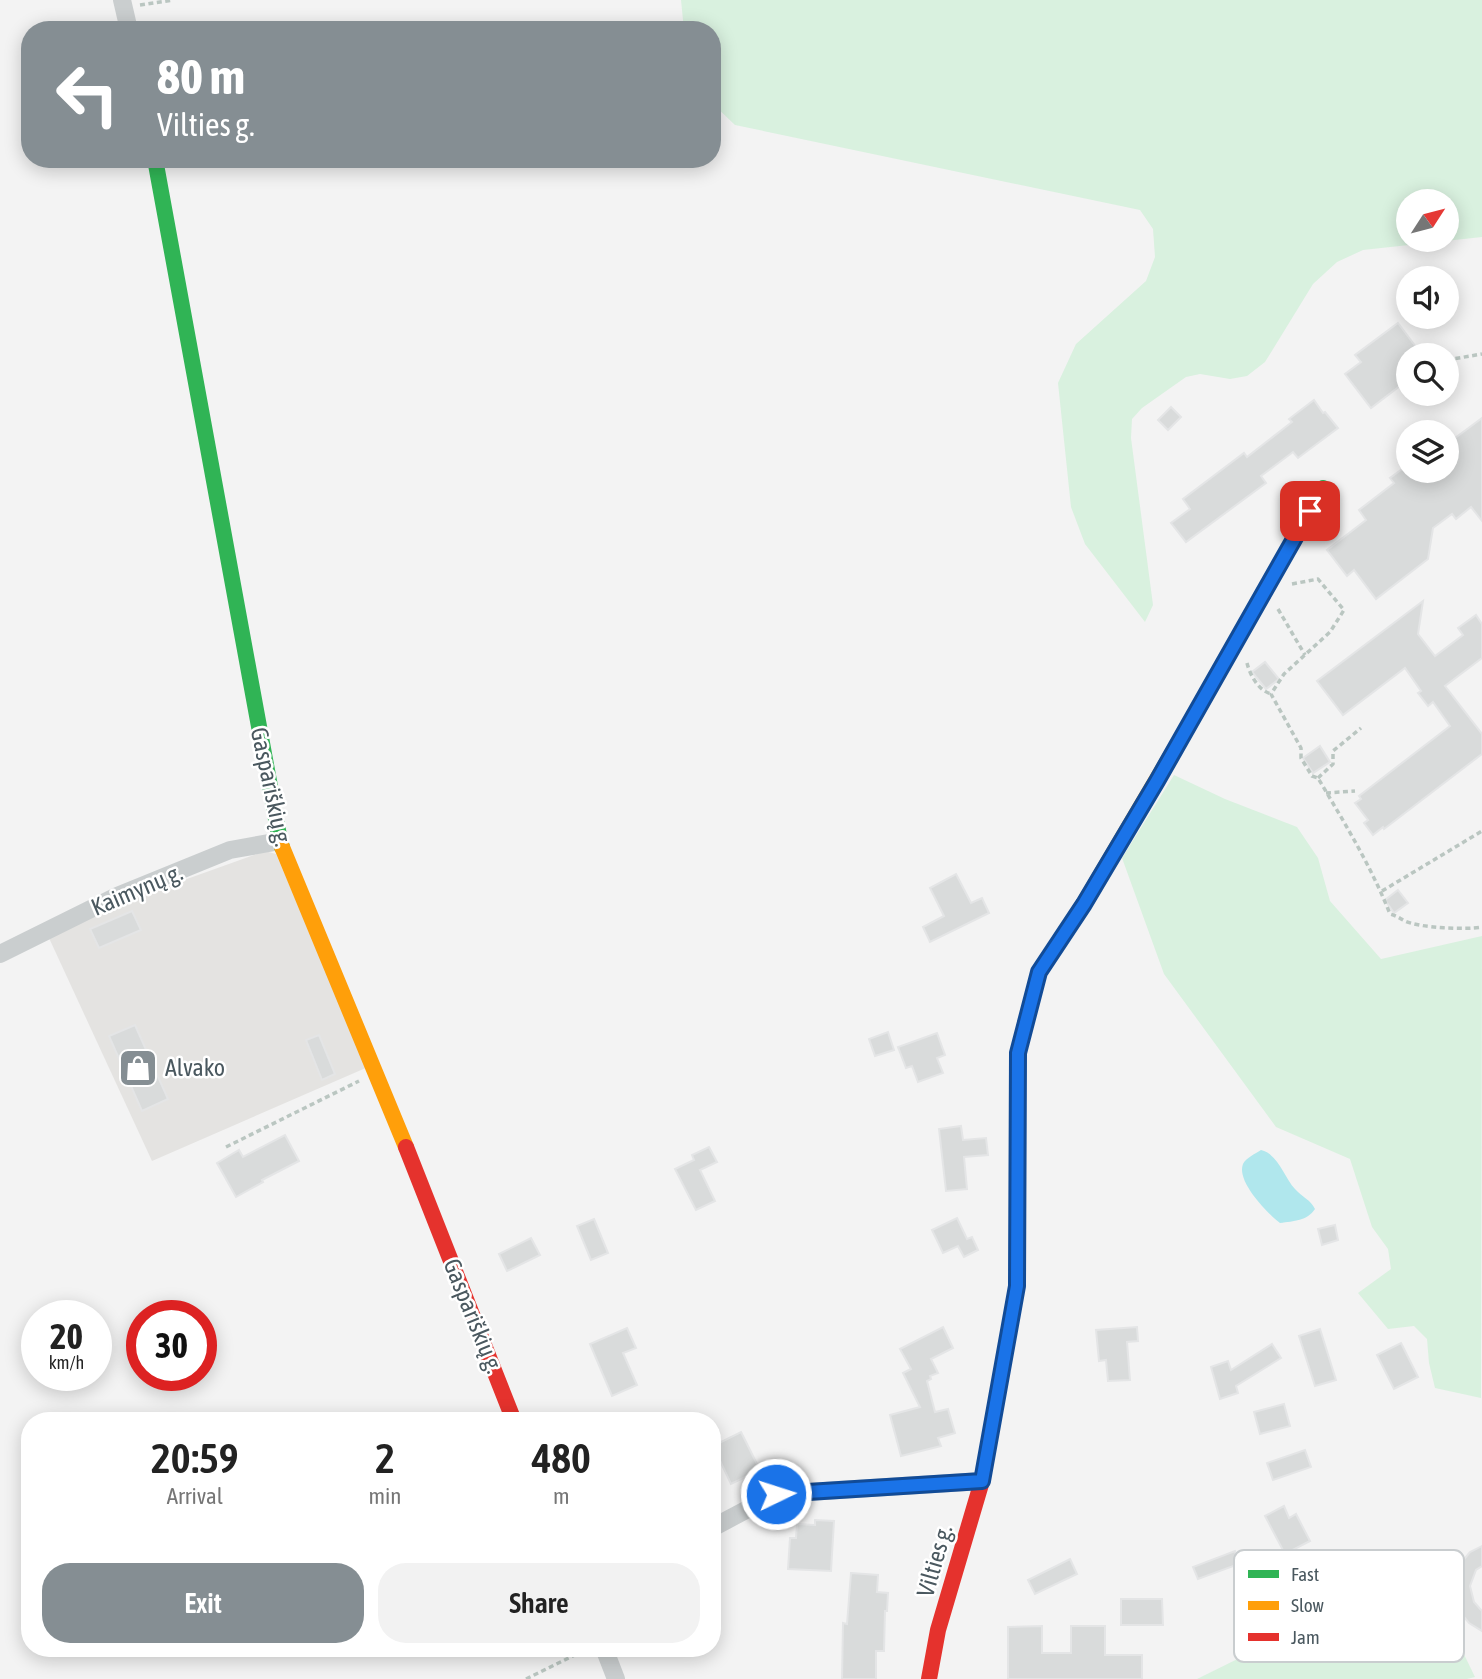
<!DOCTYPE html>
<meta charset="utf-8">
<style>
body{margin:0;font-family:"Asap Condensed",sans-serif;background:#f2f2f2;color:#222;height:100vh;display:flex;flex-direction:column;font-size:26px;white-space:nowrap}
*{box-sizing:border-box;margin:0}
p{font-size:23px;color:#767676}
.icon{flex:none;width:38px;height:38px;fill:none;stroke:currentColor;stroke-width:2;stroke-linecap:round;stroke-linejoin:round}
.map{position:relative;flex:1;overflow:hidden}
.side{position:absolute;left:21px;top:1412px;width:700px;height:245px;display:flex;flex-direction:column;background:#fff;border-radius:28px;box-shadow:0 4px 18px #0003}
.side>*{flex:none}
.top-card{position:absolute;left:21px;top:21px;width:700px;height:147px;border-radius:28px;box-shadow:0 4px 18px #0003;background:#858e93;color:#fff;overflow:hidden}
.needle{width:46px;rotate:54deg}
.controls{position:absolute;left:1396px;top:189px;display:grid;gap:14px}
.controls a{display:grid;place-items:center;width:63px;height:63px;border-radius:50%;background:#fff;box-shadow:0 4px 18px #0003;font-size:35px}
.speed{position:absolute;left:21px;top:1300px;display:flex;gap:14px;font-size:35px;font-weight:700;text-align:center}
.speed>*{display:grid;place-content:center;width:91px;height:91px;border-radius:50%;background:#fff;box-shadow:0 4px 18px #0003;line-height:1}
.speed small{font-size:18px;font-weight:400}
.speed .limit{border:10px solid #d22;background:#fff;color:#111}
.pin{position:absolute;display:grid;place-items:center;width:60px;height:60px;color:#fff;margin:-30px;border-radius:14px;box-shadow:0 4px 10px #0006}
.me{position:absolute;width:77px;margin:-38px;rotate:86deg;stroke-linejoin:round;filter:drop-shadow(0 0 5px #0008)}
.turn{display:flex;align-items:center;gap:24px;height:147px;padding:0 21px;font-size:32px}
.turn .icon{width:91px;height:91px;stroke-width:2.5}
.turn b{display:block;font-size:49px;line-height:60px}
.eta{display:flex;justify-content:space-evenly;align-items:center;height:119px;text-align:center}
.eta b{font-size:42px;font-weight:600;line-height:49px}
.action{display:flex;gap:14px;margin-top:auto;padding:14px 21px}
.action a{flex:1;height:80px;border-radius:28px;background:#858e93;color:#fff;font-size:28px;font-weight:600;line-height:80px;text-align:center}
.action a+a{background:#f2f2f2;color:#222}
.map>svg:first-child{display:block}
</style>
<div class="map">
<svg width="1482" height="1679" viewBox="0 0 1482 1679">
<rect width="100%" height="100%" fill="#f3f3f3"/>
<!-- commercial -->
<polygon fill="#e4e3e1" points="265,851 276,854 368,1067 152,1161 49,938 134,898"/>
<!-- green -->
<g fill="#d9f1df" fill-rule="evenodd">
<path d="M681,0H1482V237L1363,250L1337,262L1313,284L1265,362L1247,376L1230,379L1200,374L1186,377L1142,408L1132,419L1131,438L1153,605L1145,622L1085,544L1071,507L1058,383L1076,344L1146,281L1155,257L1153,229L1140,210L735,125L712,103V30H684ZM1409,201H1447V240H1409Z"/>
<polygon points="1174,775 1225,799 1297,827 1318,858 1330,901 1381,959 1482,936 1481,1398 1435,1388 1429,1363 1427,1339 1414,1326 1388,1329 1358,1293 1391,1269 1388,1249 1372,1227 1350,1159 1276,1127 1164,974 1122,858"/>
<polygon points="1422,1568 1475,1677 1467,1679 1197,1679"/>
</g>
<!-- water -->
<path fill="#b0e7ed" d="M1261,1150C1278,1154 1284,1177 1295,1189C1302,1197 1311,1200 1315,1209C1307,1221 1294,1221 1280,1223C1267,1213 1236,1181 1243,1164C1246,1158 1255,1154 1261,1150Z"/>
<!-- building -->
<g fill="#d9dbdb" stroke="#e4e5e6" stroke-width="2">
<polygon points="1398,323 1422,355 1409,355 1409,364 1403,368 1409,376 1409,379 1371,408 1345,374 1361,362 1355,355"/>
<polygon points="1314,400 1323,413 1325,412 1338,428 1298,458 1293,452 1261,476 1266,483 1186,542 1171,523 1190,509 1183,499 1244,453 1247,457 1292,422 1289,419"/>
<polygon points="1171,407 1181,417 1168,430 1158,420"/>
<polygon points="1482,418 1482,521 1471,507 1456,519 1452,514 1433,528 1428,559 1376,599 1354,570 1347,576 1327,550 1366,520 1359,510 1394,483 1390,478 1409,464 1409,471 1447,471 1447,444"/>
<polygon points="1423,601 1418,634 1435,656 1463,635 1458,628 1476,615 1482,624 1482,658 1445,686 1482,734 1482,754 1384,829 1383,827 1373,835 1364,823 1368,820 1355,803 1361,799 1359,796 1450,726 1433,702 1428,706 1418,693 1421,691 1405,668 1343,715 1317,681"/>
<polygon points="1265,662 1279,679 1266,689 1252,672"/>
<polygon points="1320,746 1330,762 1313,773 1303,758"/>
<polygon points="956,874 971,903 982,898 989,913 930,942 923,927 944,916 930,888"/>
<polygon points="1398,890 1408,903 1394,913 1385,900"/>
<polygon points="132,911 141,930 99,948 90,929"/>
<polygon points="135,1025 168,1099 142,1111 109,1036"/>
<polygon points="888,1032 894,1050 875,1056 869,1039"/>
<polygon points="937,1033 945,1055 937,1058 943,1073 918,1082 912,1066 906,1068 898,1047"/>
<polygon points="319,1035 335,1074 322,1080 306,1040"/>
<polygon points="961,1126 963,1140 986,1138 988,1155 964,1157 967,1189 946,1191 939,1129"/>
<polygon points="285,1135 299,1161 262,1180 263,1182 236,1197 217,1163 239,1150 243,1157"/>
<polygon points="709,1147 717,1162 700,1170 715,1201 696,1210 675,1169 694,1160 692,1155"/>
<polygon points="957,1218 967,1239 972,1237 978,1250 964,1257 958,1246 943,1253 932,1230"/>
<polygon points="594,1219 608,1253 591,1260 577,1226"/>
<polygon points="1335,1225 1338,1240 1322,1245 1318,1229"/>
<polygon points="531,1238 540,1255 507,1271 499,1254"/>
<polygon points="943,1327 953,1348 931,1359 938,1373 930,1376 931,1379 927,1381 935,1412 948,1409 955,1433 938,1438 941,1446 901,1456 890,1415 920,1407 903,1373 911,1369 900,1349"/>
<polygon points="1137,1327 1138,1341 1127,1342 1130,1380 1108,1381 1106,1360 1099,1361 1096,1330"/>
<polygon points="627,1328 636,1348 623,1353 637,1385 612,1396 590,1344"/>
<polygon points="1320,1329 1336,1380 1315,1386 1299,1336"/>
<polygon points="1401,1343 1418,1377 1394,1389 1377,1355"/>
<polygon points="1272,1344 1281,1358 1236,1386 1238,1393 1220,1399 1211,1367 1228,1361 1231,1370"/>
<polygon points="1284,1404 1290,1426 1260,1434 1254,1412"/>
<polygon points="741,1432 760,1470 731,1484 713,1446"/>
<polygon points="1305,1450 1311,1467 1273,1480 1267,1463"/>
<polygon points="1284,1506 1289,1518 1296,1514 1310,1541 1285,1554 1265,1516"/>
<polygon points="815,1520 834,1521 831,1571 788,1569 790,1538 796,1538 797,1524 815,1525"/>
<polygon points="1482,1546 1482,1566 1476,1570 1470,1586 1474,1602 1482,1611 1482,1631 1469,1623 1459,1611 1454,1595 1454,1579 1460,1564 1470,1552"/>
<polygon points="1235,1551 1239,1564 1198,1579 1193,1567"/>
<polygon points="1070,1559 1077,1574 1035,1594 1028,1580"/>
<polygon points="851,1573 878,1575 877,1592 888,1593 887,1611 885,1611 884,1651 876,1651 876,1679 842,1679 843,1623 847,1624"/>
<polygon points="1121,1599 1162,1599 1163,1625 1121,1625"/>
<polygon points="1042,1626 1042,1653 1071,1653 1071,1626 1105,1626 1105,1655 1142,1655 1142,1679 1008,1679 1008,1627"/>
</g>
<g fill="none" stroke-linecap="round" stroke-linejoin="round">
<!-- path -->
<g stroke="#bac6c1" stroke-width="3.5" stroke-dasharray="5 3.5" stroke-linecap="butt">
<polyline points="140,5 173,0"/>
<polyline points="1447,360 1482,354"/>
<path d="M1292,584L1318,579L1344,610L1330,632L1284,674L1271,694L1301,748V758L1312,776L1318,778C1344,822 1371,866 1390,914C1397,916 1399,918 1405,921C1420,928 1465,930 1482,927"/>
<polyline points="1278,609 1305,655"/>
<path d="M1247,663C1250,675 1258,690 1271,694"/>
<polyline points="1318,778 1333,764 1333,751 1361,728"/>
<polyline points="1326,793 1355,791"/>
<polyline points="1382,891 1482,831"/>
<polyline points="226,1147 359,1081"/>
<polyline points="526,1679 587,1649"/>
</g>
<!-- street -->
<g stroke="#cacecf" stroke-width="18">
<polyline points="122,0 129,30"/>
<polyline points="0,954 117,896 230,850 280,841"/>
<polyline points="712,1528 776,1494 982,1481"/>
<polyline points="604,1648 616,1679"/>
</g>
<!-- fast -->
<g stroke="#30b455" stroke-width="16">
<polyline points="155,159 280,841 282,847"/>
<polyline points="1190,723 1323,488"/>
</g>
<!-- slow -->
<g stroke="#ff9f0a" stroke-width="16">
<polyline points="282,847 406,1147"/>
<polyline points="1017,1225 1018,1053 1039,972 1084,903 1190,723"/>
</g>
<!-- jam -->
<g stroke="#e5322d" stroke-width="16">
<polyline points="406,1147 514,1421"/>
<polyline points="929,1679 938,1630 982,1481 1017,1286 1017,1225"/>
</g>
</g>
<g fill="none" stroke-linecap="round" stroke-linejoin="round">
<defs>
<polyline id="route" points="776,1494 982,1481 1017,1286 1018,1053 1039,972 1084,904 1157,781 1310,511"/>
</defs>
<!-- route casing -->
<use href="#route" stroke="#114b97" stroke-width="18"/>
<!-- route -->
<use href="#route" stroke="#1a73e8" stroke-width="12"/>
</g>
<!-- icons -->
<defs>
<symbol id="shop-square" viewBox="-11 -11 22 22"><rect x="-9" y="-9" width="18" height="18" rx="4" fill="#858e93" stroke="#fff"/><path d="M-5-2.5h2.3a2.7 3.5 0 0 1 5.4 0H5L5.5 6h-11ZM-1.5-2.5h3a1.5 2.3 0 0 0-3 0Z" fill="#fff"/></symbol>
</defs>
<g fill-rule="evenodd">
<use href="#shop-square" x="116" y="1046" width="44" height="44"/>
</g>
<g text-anchor="middle" stroke-width="5" stroke-linejoin="round" paint-order="stroke">
<!-- street labels -->
<g font-size="24" fill="#4a585f" stroke="#fff">
<text transform="translate(271 787) rotate(78)" y="8">Gaspariškių g.</text>
<text transform="translate(137 890) rotate(-23)" y="8">Kaimynų g.</text>
<text transform="translate(473 1316) rotate(68)" y="8">Gaspariškių g.</text>
<text transform="translate(935 1561) rotate(-74)" y="8">Vilties g.</text>
</g>
<!-- poi labels -->
<g font-size="24" fill="#4a585f" stroke="#fff" text-anchor="start">
<text x="165" y="1076">Alvako</text>
</g>
</g>
<!-- legend -->
<rect x="1234" y="1550" width="230" height="112" rx="10" fill="#fff" stroke="#c9cdcf" stroke-width="2"/>
<rect x="1248" y="1570" width="31" height="8" fill="#30b455"/>
<rect x="1248" y="1601" width="31" height="9" fill="#ff9f0a"/>
<rect x="1248" y="1633" width="31" height="8" fill="#e5322d"/>
<g font-size="19" fill="#4a585f">
<text x="1291" y="1581">Fast</text>
<text x="1291" y="1612">Slow</text>
<text x="1291" y="1644">Jam</text>
</g>
</svg>
<div class="controls">
<a><svg class="needle" viewBox="-14 -14 28 28"><path d="M0-13l5 13h-10z" fill="#e53935"/><path d="M0 13l5-13h-10z" fill="#767676"/></svg></a>
<a><svg class="icon" aria-label="sound" viewBox="0 0 24 24"><path d="M4 9h4l5-4v14l-5-4H4zM17 9q2 3 0 6"/></svg></a>
<a><svg class="icon" aria-label="search" viewBox="0 0 24 24"><circle cx="10" cy="10" r="6"/><path d="M15 15l6 6"/></svg></a>
<a><svg class="icon" aria-label="layers" viewBox="0 0 24 24"><path d="M12 4l9 5-9 5-9-5zM3 14l9 5 9-5"/></svg></a>
</div>
<div class="speed"><div>20<small>km/h</small></div><div class="limit">30</div></div>
<div class="pin" style="left:1310px;top:511px;background:#d93025"><svg class="icon" aria-label="arrive" viewBox="0 0 24 24"><path d="M6 21V4h12l-3 4 3 4H6"/></svg></div>
<svg class="me" style="left:776px;top:1494px" viewBox="-20 -20 40 40"><circle r="17" fill="#1a73e8" stroke="#fff" stroke-width="3"/><path d="M0-11L8 9 0 5-8 9z" fill="#fff"/></svg>
<div class="top-card">
<div class="turn"><svg class="icon" aria-label="left" viewBox="0 0 24 24"><path d="M17 20v-9H6M10 6l-5 5 5 5"/></svg><div><b>80 m</b>Vilties g.</div></div>
</div>
<section class="side">
<div class="eta">
<div><b>20:59</b><p>Arrival</p></div>
<div><b>2</b><p>min</p></div>
<div><b>480</b><p>m</p></div>
</div>
<div class="action"><a>Exit</a><a>Share</a></div>
</section>
</div>
